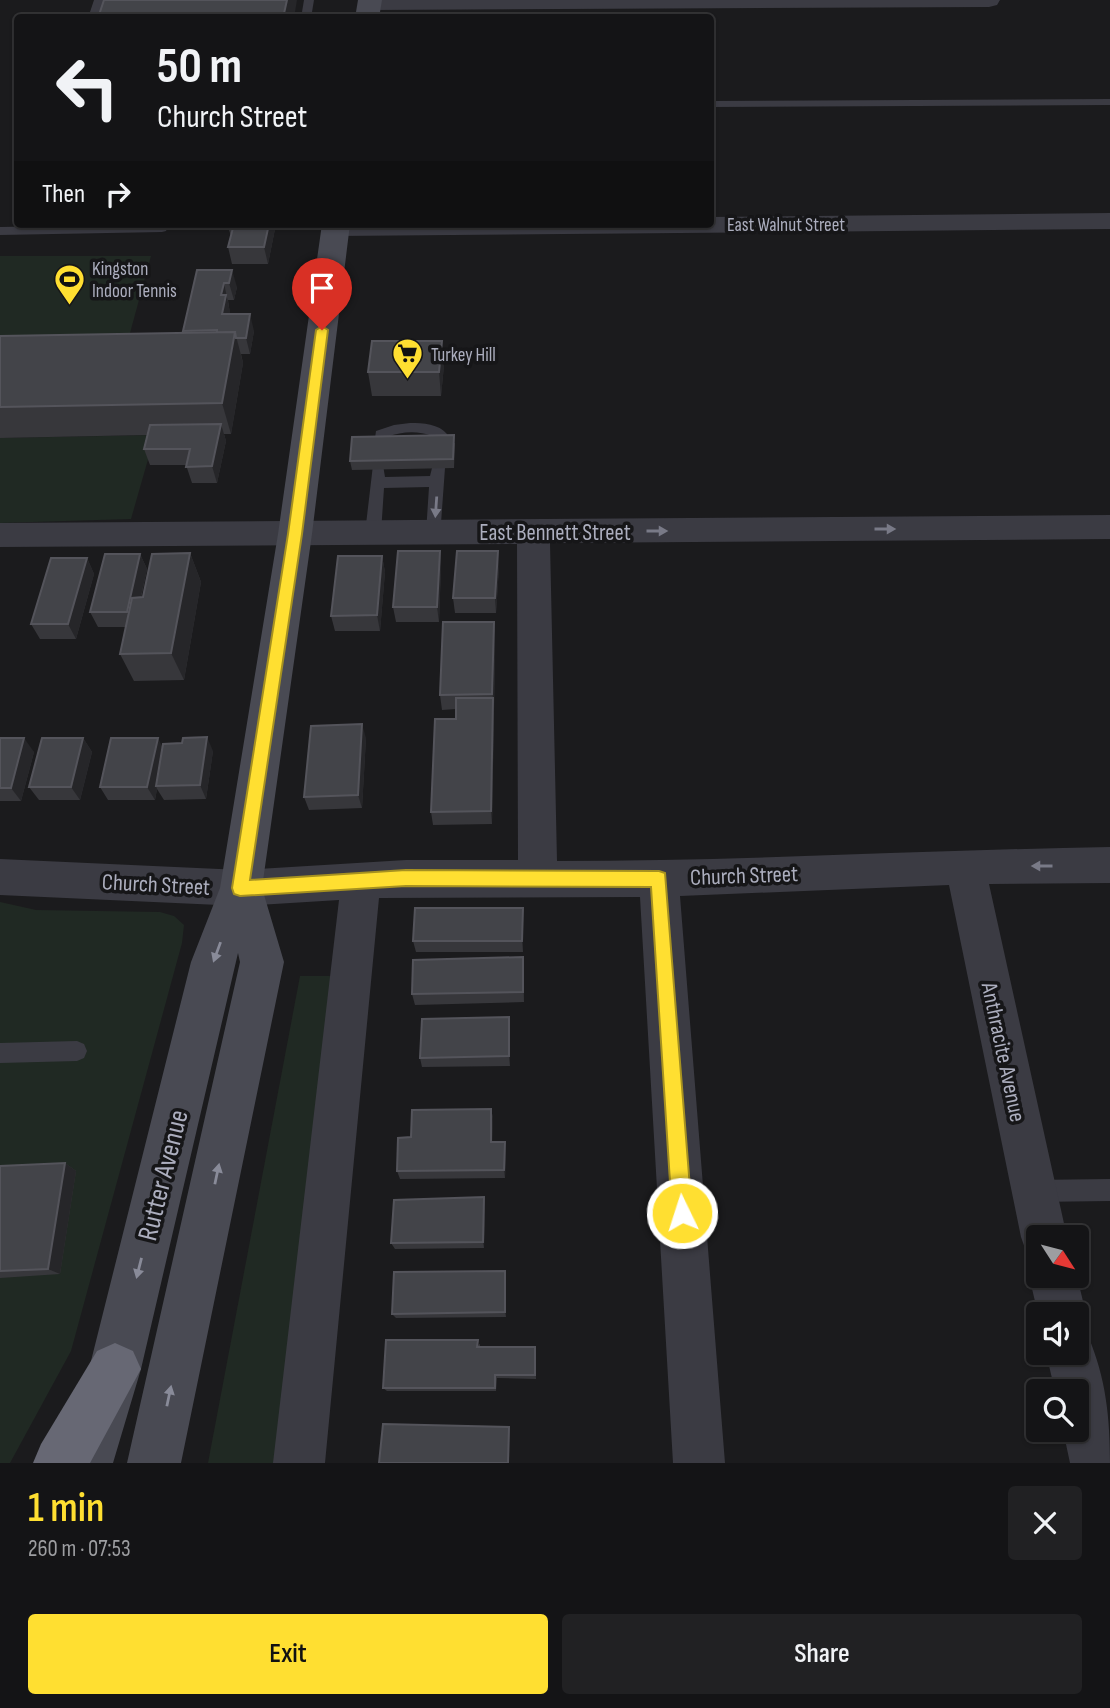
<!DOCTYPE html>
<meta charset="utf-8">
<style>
body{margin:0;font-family:"Sofia Sans Condensed",sans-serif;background:#212123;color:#f1f3f6;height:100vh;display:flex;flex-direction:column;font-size:26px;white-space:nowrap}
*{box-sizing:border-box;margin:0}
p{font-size:23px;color:#9d9ea1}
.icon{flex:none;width:38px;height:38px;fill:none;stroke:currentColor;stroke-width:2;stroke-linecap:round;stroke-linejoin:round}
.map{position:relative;height:1463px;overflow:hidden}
.panel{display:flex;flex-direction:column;background:#141416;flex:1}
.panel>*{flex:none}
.hud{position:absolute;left:14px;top:14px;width:700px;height:214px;border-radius:7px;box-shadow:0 2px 5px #0004,0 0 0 2px #333335;background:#141416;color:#f1f3f6;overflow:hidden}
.needle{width:46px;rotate:126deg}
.fabs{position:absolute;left:1026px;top:1225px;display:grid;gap:14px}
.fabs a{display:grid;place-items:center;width:63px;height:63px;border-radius:7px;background:#141416;box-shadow:0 2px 5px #0004,0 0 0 2px #333335;font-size:35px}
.pin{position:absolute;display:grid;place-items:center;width:60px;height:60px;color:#fff;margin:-72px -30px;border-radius:50% 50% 50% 0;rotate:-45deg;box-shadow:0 0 7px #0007}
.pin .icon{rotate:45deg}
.me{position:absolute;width:77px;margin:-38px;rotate:356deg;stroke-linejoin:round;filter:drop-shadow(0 0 5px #0008)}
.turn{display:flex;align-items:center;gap:24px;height:147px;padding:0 28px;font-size:32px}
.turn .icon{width:91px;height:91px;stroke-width:2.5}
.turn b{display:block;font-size:49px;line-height:60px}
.then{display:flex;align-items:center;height:66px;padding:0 28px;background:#0003;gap:14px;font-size:26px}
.round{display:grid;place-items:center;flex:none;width:74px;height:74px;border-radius:7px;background:#212123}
.headline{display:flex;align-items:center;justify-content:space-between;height:119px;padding:0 28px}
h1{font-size:42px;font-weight:600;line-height:52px;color:#ffdf31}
.button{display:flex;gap:14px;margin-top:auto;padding:14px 28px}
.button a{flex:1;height:80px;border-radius:7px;background:#ffdf31;color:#111;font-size:28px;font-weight:600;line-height:80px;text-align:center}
.button a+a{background:#212123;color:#f1f3f6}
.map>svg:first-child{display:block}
</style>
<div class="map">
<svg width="1110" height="1463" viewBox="0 0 1110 1463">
<rect width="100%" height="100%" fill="#1b1b1d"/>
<!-- green -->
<g fill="#202923">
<polygon points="0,256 151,256 124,355 0,368"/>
<polygon points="155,435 131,519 0,523 0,438"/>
<polygon points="0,902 36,910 160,912 174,916 184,925 182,943 71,1351 10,1463 0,1463"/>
<polygon points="300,976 332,976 285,1463 208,1463"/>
</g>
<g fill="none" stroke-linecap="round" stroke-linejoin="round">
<!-- lane -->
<g fill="#3b3b43" fill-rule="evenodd">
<polygon points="94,0 104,0 99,18 88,18"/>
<polygon points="304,0 314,0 311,18 301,18"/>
<polygon points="1110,99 1110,105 710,107 710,101"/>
<polygon points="169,224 166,231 162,232 0,235 0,227"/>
<path d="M410,423C423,423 439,424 447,434L444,448H434L432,436C419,431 402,431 388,437L386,449H376L374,445L376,431L394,425Z"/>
<polygon points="438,463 445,468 440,537 434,539 426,533 429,487 384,488 381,533 373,539 367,537 365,533 373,465 383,465 385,477 430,476 433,464"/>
<polygon points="77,1041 84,1044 87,1051 84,1058 77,1061 0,1063 0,1043"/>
<polygon points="1110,1179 1110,1201 1033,1202 1025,1199 1022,1191 1025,1183 1033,1180"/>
</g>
<!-- street -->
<g fill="#3b3b43" fill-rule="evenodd">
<polygon points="360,0 1000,0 997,5 989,7 369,10 361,8 358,3"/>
<polygon points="1110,213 1110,229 335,236 326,234 322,228 324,224 710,224 710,217"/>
<path d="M1110,515V539L550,543L557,861C742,861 926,850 1110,847V883L989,884L1067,1237H1038V1258L1027,1254L1021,1237L949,885L680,896L725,1463H673L640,897L379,898L325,1463H273L339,900L241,906L0,895V859L241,870L406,860H518L517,544L0,547V523Z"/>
<path d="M1036,1259L1038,1276H1077L1086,1314L1078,1331L1088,1336C1106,1378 1110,1418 1110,1463H1070L1063,1430H1076V1391H1055L1046,1353H1076V1314H1038L1029,1276Z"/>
</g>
<!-- secondary -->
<g fill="#494a53" fill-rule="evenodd">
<polygon points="358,0 382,0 379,18 355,18"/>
<polygon points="322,224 350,224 312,534 262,888 284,962 181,1463 127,1463 240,962 238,953 141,1369 113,1463 59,1463 89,1369 191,962 220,888 278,534"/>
</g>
<!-- highway -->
<polygon fill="#676874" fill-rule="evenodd" points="115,1343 133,1351 141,1369 90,1463 33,1463 41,1444 97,1351"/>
</g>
<!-- wall -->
<g fill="#37373b">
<polygon points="227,224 276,224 268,264 232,264 228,247 231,236"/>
<polygon points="197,270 237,287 234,300 228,300 230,314 254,331 250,354 241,354 243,363 231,434 224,434 226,441 217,483 192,483 186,465 150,465 144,449 147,435 0,438 0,336 184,333 183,331"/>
<polygon points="444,365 441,396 372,396 368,372"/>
<polygon points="455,443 454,468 352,470 350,461"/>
<polygon points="440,551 441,566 439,622 396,622 393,607"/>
<polygon points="190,553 201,582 184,680 134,681 120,654 126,627 98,627 90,612 140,554 147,569 141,598 143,597"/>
<polygon points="382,556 385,572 380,631 335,631 331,616"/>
<polygon points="87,558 94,574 76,639 40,639 31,624"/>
<polygon points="499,567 496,613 455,613 453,598"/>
<polygon points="494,622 495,637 494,712 492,824 433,825 431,812 456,719 456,709 442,710 440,695"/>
<polygon points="0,738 34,752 21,801 0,801"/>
<polygon points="83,738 92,752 80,800 39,800 29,787"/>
<polygon points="366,738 362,808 309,810 304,797"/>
<polygon points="163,747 213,751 206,799 164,800 157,789 155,800 108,800 100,787"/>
<polygon points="523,920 523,952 416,952 413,941"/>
<polygon points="523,957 524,1002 415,1005 412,994"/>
<polygon points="509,1017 510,1066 422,1067 420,1058"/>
<polygon points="491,1109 493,1118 492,1142 506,1150 505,1178 400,1179 397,1171"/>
<polygon points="65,1163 76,1171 60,1274 0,1278 0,1166"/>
<polygon points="485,1204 484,1248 395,1249 391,1243"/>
<polygon points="505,1271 506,1277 506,1317 396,1318 392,1314"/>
<polygon points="480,1344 480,1347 535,1347 536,1379 497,1378 496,1391 387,1391 383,1388"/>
</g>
<!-- shaded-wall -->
<g fill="#262629">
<polygon points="287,0 297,0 294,18 283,18"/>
<polygon points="269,224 276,224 268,264 264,247"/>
<polygon points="232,270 237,287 234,300 229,283"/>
<polygon points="224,283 230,312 226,331 222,314 221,295"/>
<polygon points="250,314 254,331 250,354 246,338"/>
<polygon points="235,332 243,363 231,434 222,403"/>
<polygon points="442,341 444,365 441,396 439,372"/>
<polygon points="221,424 226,441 217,483 212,466"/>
<polygon points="440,551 441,566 439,622 437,607"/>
<polygon points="498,551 499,567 496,613 495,598"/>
<polygon points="190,553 201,582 184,680 171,653"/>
<polygon points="140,554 147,569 134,627 127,612"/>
<polygon points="382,556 385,572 380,631 377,615"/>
<polygon points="87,558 94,574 76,639 68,624"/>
<polygon points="494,622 495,637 494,712 492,824 491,811"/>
<polygon points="362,724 366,738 362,808 358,795"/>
<polygon points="207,737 213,751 206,799 200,785"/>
<polygon points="24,738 34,752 21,801 11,788"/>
<polygon points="83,738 92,752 80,800 71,787"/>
<polygon points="158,738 165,752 156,786 157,789 155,800 147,787"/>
<polygon points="523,908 523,952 522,941"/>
<polygon points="509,1017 510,1027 510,1066 509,1056"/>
<polygon points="491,1109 493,1118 492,1150 491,1142"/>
<polygon points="505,1142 506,1150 505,1178 504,1170"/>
<polygon points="65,1163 76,1171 60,1274 48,1269"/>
<polygon points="484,1197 485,1204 484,1248 483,1242"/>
<polygon points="505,1271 506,1277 506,1317 505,1312"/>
<polygon points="509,1427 510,1429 509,1463 508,1463"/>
</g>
<!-- building -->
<g fill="#434449" stroke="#54545b" stroke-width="2">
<polygon points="104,0 287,0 283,18 98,18"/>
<polygon points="234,224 269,224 264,247 228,247"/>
<polygon points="197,270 232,270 229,283 224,283 221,295 226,295 222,314 250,314 246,338 236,338 235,332 217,333 217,330 183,331"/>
<polygon points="235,332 222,403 0,407 0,336"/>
<polygon points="372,341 442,341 439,372 368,372"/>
<polygon points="221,424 212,466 186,467 190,449 144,449 150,425"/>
<polygon points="454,435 453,459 350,461 352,437"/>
<polygon points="398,551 440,551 437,607 393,607"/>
<polygon points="457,551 498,551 495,598 453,598"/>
<polygon points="190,553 171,653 120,654 132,598 143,597 152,554"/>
<polygon points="105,554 140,554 127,612 90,612"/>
<polygon points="338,556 382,556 377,615 331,616"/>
<polygon points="51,558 87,558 68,624 31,624"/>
<polygon points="443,622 494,622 492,694 440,695"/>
<polygon points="456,698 493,698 491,811 431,812 435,719 456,719"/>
<polygon points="362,724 358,795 304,797 311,726"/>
<polygon points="207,737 200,785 156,786 163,744 182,743 183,738"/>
<polygon points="0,738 24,738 11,788 0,788"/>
<polygon points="42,738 83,738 71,787 29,787"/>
<polygon points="111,738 158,738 147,787 100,787"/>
<polygon points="415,908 523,908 522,941 413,941"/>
<polygon points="523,957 523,992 412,994 413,960"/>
<polygon points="509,1017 509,1056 420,1058 422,1019"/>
<polygon points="491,1109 491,1142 505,1142 504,1170 397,1171 398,1138 411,1137 412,1110"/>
<polygon points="65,1163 48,1269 0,1271 0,1166"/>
<polygon points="484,1197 483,1242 391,1243 394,1200"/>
<polygon points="505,1271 505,1312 392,1314 394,1272"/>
<polygon points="386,1340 478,1340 477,1347 535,1347 535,1375 495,1375 495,1388 383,1388"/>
<polygon points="383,1424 509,1427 508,1463 379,1463"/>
</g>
<!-- one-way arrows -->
<defs><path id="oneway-solid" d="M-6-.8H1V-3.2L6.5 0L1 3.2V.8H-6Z" transform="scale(1.75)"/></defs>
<g fill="#797a87">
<use href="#oneway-solid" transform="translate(436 507) rotate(94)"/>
<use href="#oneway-solid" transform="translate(885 529)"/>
<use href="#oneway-solid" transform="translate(657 531)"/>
<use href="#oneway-solid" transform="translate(1042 866) rotate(180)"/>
</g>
<g fill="#898b99">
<use href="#oneway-solid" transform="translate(217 952) rotate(110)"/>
<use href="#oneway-solid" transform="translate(217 1174) rotate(-78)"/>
<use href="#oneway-solid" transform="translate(139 1268) rotate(104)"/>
<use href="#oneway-solid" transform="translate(169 1396) rotate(-78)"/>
</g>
<!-- route -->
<polygon fill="#ffdf31" stroke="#a69120" stroke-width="2" points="322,326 328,330 302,534 250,880 406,870 659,871 665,873 692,1213 689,1220 682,1223 675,1220 672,1213 651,887 406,886 240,896 234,894 232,888 288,534 316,330"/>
<!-- icons -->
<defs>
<symbol id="stadium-pin" viewBox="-11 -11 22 30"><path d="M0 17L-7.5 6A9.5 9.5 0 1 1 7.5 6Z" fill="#ffdf31" stroke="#161618"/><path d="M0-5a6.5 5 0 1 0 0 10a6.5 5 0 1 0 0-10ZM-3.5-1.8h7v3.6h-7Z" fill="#111"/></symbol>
<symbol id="supermarket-pin" viewBox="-11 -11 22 30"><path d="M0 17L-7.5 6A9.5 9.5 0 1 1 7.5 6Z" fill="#ffdf31" stroke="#161618"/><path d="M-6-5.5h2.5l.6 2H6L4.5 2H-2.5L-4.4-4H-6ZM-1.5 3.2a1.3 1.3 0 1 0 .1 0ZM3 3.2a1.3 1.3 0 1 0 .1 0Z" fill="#111"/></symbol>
</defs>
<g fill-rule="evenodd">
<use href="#stadium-pin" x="52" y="262" width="35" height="47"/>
<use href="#supermarket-pin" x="390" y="336" width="35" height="47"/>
</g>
<g text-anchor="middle" stroke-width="7" stroke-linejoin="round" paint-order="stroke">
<!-- far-street labels -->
<g font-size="19" fill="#acaebe" stroke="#161618">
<text x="786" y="231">East Walnut Street</text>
</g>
<!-- far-poi labels -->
<g font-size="19" fill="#acaebe" stroke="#161618" text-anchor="start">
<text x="92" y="275">Kingston<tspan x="92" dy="22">Indoor Tennis</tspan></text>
<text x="431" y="361">Turkey Hill</text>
</g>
<!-- street labels -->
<g font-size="23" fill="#acaebe" stroke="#161618">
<text x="555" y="540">East Bennett Street</text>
<text transform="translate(744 875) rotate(-2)" y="8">Church Street</text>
<text transform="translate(156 884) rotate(3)" y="8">Church Street</text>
<text transform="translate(1004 1052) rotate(78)" y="8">Anthracite Avenue</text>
</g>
<!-- near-street labels -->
<g font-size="28" fill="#acaebe" stroke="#161618">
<text transform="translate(162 1175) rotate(-76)" y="10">Rutter Avenue</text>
</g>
</g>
</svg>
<div class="fabs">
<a><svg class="needle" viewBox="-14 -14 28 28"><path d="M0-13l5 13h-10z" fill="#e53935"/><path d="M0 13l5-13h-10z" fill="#9d9ea1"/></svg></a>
<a><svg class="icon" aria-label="sound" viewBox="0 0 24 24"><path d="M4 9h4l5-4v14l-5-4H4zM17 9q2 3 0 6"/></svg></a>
<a><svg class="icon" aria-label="search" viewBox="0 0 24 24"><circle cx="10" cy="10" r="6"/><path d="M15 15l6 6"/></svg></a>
</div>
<div class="pin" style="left:322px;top:330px;background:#d93025"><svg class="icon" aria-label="arrive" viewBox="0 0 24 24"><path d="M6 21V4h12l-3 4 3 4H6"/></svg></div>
<svg class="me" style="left:682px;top:1213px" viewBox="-20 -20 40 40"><circle r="17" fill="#ffdf31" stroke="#fff" stroke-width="3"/><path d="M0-11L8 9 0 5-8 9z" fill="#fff"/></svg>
<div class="hud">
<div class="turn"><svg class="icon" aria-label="left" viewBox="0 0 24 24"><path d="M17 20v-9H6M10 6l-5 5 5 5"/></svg><div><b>50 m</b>Church Street</div></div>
<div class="then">Then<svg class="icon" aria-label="right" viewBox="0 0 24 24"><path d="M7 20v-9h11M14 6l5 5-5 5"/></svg></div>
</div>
</div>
<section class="panel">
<div class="headline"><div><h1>1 min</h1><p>260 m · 07:53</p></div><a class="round"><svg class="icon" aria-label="close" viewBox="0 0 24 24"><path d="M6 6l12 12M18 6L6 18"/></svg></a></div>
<div class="button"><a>Exit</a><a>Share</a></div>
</section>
